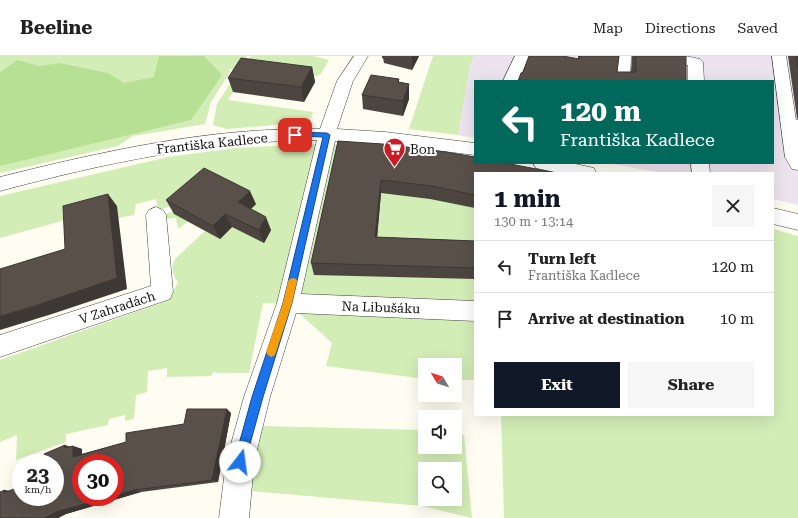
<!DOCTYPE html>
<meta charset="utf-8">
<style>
body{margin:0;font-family:"Roboto Serif",serif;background:#f6f6f6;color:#222;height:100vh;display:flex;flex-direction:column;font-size:15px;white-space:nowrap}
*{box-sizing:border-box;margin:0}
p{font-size:13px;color:#767676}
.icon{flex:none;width:22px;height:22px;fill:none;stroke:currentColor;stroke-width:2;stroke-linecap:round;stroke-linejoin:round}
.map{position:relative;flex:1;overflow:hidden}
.sheet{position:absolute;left:474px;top:116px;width:300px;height:244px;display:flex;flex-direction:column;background:#fff;border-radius:0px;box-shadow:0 4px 16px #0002}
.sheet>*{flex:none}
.top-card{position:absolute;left:474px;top:24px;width:300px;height:84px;border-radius:0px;box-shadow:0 4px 16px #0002;background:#00695c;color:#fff;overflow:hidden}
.needle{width:26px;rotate:309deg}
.controls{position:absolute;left:418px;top:302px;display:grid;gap:8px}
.controls a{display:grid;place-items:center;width:44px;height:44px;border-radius:0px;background:#fff;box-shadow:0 4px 16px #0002;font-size:20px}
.speed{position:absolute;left:12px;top:398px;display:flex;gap:8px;font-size:20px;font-weight:700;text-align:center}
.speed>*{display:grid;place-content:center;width:52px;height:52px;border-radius:50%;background:#fff;box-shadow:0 4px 16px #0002;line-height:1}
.speed small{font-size:10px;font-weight:400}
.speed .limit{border:6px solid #d22;background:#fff;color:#111}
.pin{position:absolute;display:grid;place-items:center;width:34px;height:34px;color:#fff;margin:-17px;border-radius:8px;box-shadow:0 2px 6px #0006}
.me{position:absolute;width:44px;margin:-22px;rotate:15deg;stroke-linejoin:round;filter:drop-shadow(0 0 3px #0008)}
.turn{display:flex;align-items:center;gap:14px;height:84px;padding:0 20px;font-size:18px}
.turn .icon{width:52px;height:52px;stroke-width:2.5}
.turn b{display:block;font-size:28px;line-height:34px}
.round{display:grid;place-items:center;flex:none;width:42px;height:42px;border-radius:0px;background:#f6f6f6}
.headline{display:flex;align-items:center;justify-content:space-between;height:68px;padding:0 20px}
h1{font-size:24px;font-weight:700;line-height:30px;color:#111827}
.cta{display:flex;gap:8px;margin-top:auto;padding:8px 20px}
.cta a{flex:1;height:46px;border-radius:0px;background:#111827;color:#fff;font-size:16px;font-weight:700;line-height:46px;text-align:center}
.cta a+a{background:#f6f6f6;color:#222}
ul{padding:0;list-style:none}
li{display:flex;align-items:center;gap:12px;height:52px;padding:0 20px;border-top:1px solid #e0e0e0}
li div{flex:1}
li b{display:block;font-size:15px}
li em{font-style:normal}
header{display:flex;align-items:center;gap:24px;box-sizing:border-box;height:56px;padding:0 20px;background:#fff;border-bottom:1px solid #e0e0e0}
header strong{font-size:19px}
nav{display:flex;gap:22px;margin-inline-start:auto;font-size:14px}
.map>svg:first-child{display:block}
</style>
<header>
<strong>Beeline</strong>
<nav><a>Map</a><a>Directions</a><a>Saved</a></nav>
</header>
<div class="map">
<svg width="798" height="462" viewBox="0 0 798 462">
<rect width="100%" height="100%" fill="#fffcf1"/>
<!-- industrial -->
<polygon fill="#ede3ee" points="474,0 798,0 798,149 773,143 773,117 662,117 608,107 773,107 773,25 475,25 475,82 458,79 470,10"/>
<!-- green -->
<g fill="#d3edb7" fill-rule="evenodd">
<polygon points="0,0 247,0 235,13 229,13 230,16 211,46 205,68 133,80 118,90 0,117 0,68 17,4 0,16"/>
<polygon points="251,0 313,0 329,4 320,19 316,20 248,10 244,8"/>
<polygon points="433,0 474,0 470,10 458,79 409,73"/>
<polygon points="238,15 246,17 228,44 313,56 310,66 227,73 213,69 217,48"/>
<path d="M317,88L400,91L475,107V324H455V309H425V323L326,310L332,287L288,247H263L249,317H216L214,315L211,320L167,321V312L148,315L147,336L136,339L134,363L125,365V359L109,363L108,369L66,378V386L16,404L17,379L0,386V304L169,244L178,226C172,220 171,209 175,203L205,175L220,183L232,171L238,170L188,165L178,173L176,162L167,163L165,165L166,158L177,154L176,149L158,154L156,143L136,148L134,159L118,162L116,150L0,182V140L168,101L235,92Z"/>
<polygon points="773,173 798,180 798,462 504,462 501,359 773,359"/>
<path d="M261,370L425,374V391H455V378L464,379L472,462L422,450L251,435ZM425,413H455V443H425Z"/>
</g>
<!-- forest -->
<polygon fill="#b7e095" points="159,0 204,0 222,19 191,64 0,110 0,16 17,4 40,10 59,7 108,17 124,27 154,21"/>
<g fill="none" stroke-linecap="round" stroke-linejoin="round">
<defs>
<g id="minor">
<path d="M354,0H368L353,25L337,73L385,76L475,87V99L385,88L335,85L301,238L475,245V265L296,257L270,341L254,406L249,462H219L226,406L244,341L277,247L317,84C209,85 104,107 0,135V121C104,95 212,71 320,73L337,25Z"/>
<polygon points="515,0 529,0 519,25 503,25"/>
<polygon points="617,0 631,0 630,25 614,25"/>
<polygon points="647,0 685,0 700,3 703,6 704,25 688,25 688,9 654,4 649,3"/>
<polygon points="772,0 786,0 796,64 798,64 798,114 792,113 785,101"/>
<polygon points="533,107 571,107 594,112 596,117 558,117 536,112"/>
<polygon points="691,107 709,107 710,117 692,117"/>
<polygon points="156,151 163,154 166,159 173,236 170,243 0,301 0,279 151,230 146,159 149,154"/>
<polygon points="773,152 798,158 798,174 773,168"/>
</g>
</defs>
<!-- minor casing -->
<use href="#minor" stroke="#424242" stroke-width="1"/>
<!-- minor -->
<use href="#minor" fill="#fff" fill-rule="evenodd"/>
</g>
<!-- wall -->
<g fill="#4d4540">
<polygon points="382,0 419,0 412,14 384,7 383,2 382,2"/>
<polygon points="578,0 619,0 617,16 631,16 632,0 686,0 686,25 518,25 578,3"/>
<polygon points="788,0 798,0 798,63 797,62"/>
<polygon points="312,11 315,26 304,46 233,36 228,22"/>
<polygon points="399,23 399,26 409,28 409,43 403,60 363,53 362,39"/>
<polygon points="338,85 475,117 475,152 430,143 381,137 377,181 475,185 475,223 314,219 311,207"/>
<polygon points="166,144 256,148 251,153 271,174 264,187 232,171 220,183 174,158"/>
<polygon points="231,357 218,426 141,436 66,458 58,462 0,462 10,435 55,441 65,389 69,391 73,390 82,393 82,398 126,386 184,368"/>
</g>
<!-- shaded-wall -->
<g fill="#3e3834">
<polygon points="412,0 419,0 412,14"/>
<polygon points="312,11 315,26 304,46 301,31"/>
<polygon points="409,28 409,43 403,60 403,45"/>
<polygon points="381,124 381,137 376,194 375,181"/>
<polygon points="250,135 256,148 244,159 238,146"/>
<polygon points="108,138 117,150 127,233 52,258 0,274 0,260 38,249"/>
<polygon points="225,158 232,171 220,183 213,170"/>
<polygon points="266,161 271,174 264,187 259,174"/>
<polygon points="227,353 231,357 218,426 212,424"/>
<polygon points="65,389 73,392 73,390 82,393 82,404 73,401 64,392"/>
<polygon points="5,434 16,436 4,437"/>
<polygon points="134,434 141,436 66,458 58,462 45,462 56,456 110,441 115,441 115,440"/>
</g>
<!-- building -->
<g fill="#59504a" stroke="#3e3834">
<polygon points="529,0 563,0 579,3 580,0 619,0 617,16 636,16 636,0 686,0 686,25 518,25 521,17 523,16"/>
<polygon points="796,0 798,0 798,13"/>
<polygon points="241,2 312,11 301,31 228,22"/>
<polygon points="371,19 399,23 398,26 409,28 403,45 362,39"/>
<polygon points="338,85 382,88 446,96 475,101 475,107 505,107 557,117 475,117 475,139 432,130 381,124 375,181 475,185 475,212 311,207"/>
<polygon points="204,112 250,135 238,146 266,161 259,174 225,158 213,170 166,144"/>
<polygon points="108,138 117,222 38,249 0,260 0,213 65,193 63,150"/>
<polygon points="187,353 227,353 212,424 134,434 115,440 115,407 81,407 81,441 110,441 56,456 45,462 0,462 0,436 5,434 4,437 21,430 21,441 55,441 55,407 45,407 44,398 65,389 64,392 73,390 73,401 126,386 126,377 184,368"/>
</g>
<!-- route -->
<polygon fill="#1a73e8" stroke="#114b97" points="295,76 327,77 330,79 292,247 263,341 245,406 244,410 240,412 236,410 234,406 252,341 283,247 323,81 293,80 293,77"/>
<!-- slow -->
<polygon fill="#f59e0b" points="293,222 296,223 297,225 292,247 276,296 275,299 271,301 268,299 266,296 283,247 288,225 290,223"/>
<!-- icons -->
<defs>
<symbol id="supermarket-pin" viewBox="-11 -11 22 30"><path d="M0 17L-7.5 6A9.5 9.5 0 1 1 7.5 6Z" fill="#cc1b24" stroke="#fff"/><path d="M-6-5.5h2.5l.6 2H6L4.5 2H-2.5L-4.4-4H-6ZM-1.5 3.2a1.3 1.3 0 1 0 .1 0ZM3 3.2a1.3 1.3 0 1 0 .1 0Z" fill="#fff"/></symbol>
</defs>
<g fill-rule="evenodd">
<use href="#supermarket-pin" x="382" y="80" width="25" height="34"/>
</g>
<g text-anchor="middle" stroke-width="4" stroke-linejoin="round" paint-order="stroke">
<!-- street labels -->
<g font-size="13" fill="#0f0f0f" stroke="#fff">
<text transform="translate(212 87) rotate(-6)" y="5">Františka Kadlece</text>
<text transform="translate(117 251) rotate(-18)" y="5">V Zahradách</text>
<text transform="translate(381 251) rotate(2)" y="5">Na Libušáku</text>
</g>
<!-- poi labels -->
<g font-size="13" fill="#0f0f0f" stroke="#fff" text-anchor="start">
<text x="410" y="98">Bon</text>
</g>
</g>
</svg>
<div class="controls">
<a><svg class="needle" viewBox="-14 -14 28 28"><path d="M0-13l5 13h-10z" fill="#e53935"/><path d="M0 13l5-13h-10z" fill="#767676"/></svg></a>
<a><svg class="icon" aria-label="sound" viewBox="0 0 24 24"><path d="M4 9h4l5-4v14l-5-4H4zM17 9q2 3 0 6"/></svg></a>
<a><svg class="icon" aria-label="search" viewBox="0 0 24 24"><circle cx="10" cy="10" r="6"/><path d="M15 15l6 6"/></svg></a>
</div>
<div class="speed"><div>23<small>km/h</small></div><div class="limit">30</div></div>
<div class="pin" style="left:295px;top:79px;background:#d93025"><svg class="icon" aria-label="arrive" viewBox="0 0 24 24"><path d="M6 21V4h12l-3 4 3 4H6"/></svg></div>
<svg class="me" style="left:240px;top:406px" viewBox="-20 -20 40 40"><circle r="19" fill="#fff"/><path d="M0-13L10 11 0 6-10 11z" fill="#1a73e8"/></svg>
<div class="top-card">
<div class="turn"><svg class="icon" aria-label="left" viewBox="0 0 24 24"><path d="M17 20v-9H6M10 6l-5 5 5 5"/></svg><div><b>120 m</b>Františka Kadlece</div></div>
</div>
<section class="sheet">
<div class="headline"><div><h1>1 min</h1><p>130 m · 13:14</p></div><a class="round"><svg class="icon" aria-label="close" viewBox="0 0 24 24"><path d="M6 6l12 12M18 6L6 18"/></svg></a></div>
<ul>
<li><svg class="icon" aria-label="left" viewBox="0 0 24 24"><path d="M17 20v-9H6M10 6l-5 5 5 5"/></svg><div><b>Turn left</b><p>Františka Kadlece</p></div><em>120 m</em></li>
<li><svg class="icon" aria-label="arrive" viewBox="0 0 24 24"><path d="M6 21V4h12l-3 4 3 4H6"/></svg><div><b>Arrive at destination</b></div><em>10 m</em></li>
</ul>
<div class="cta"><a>Exit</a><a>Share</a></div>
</section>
</div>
